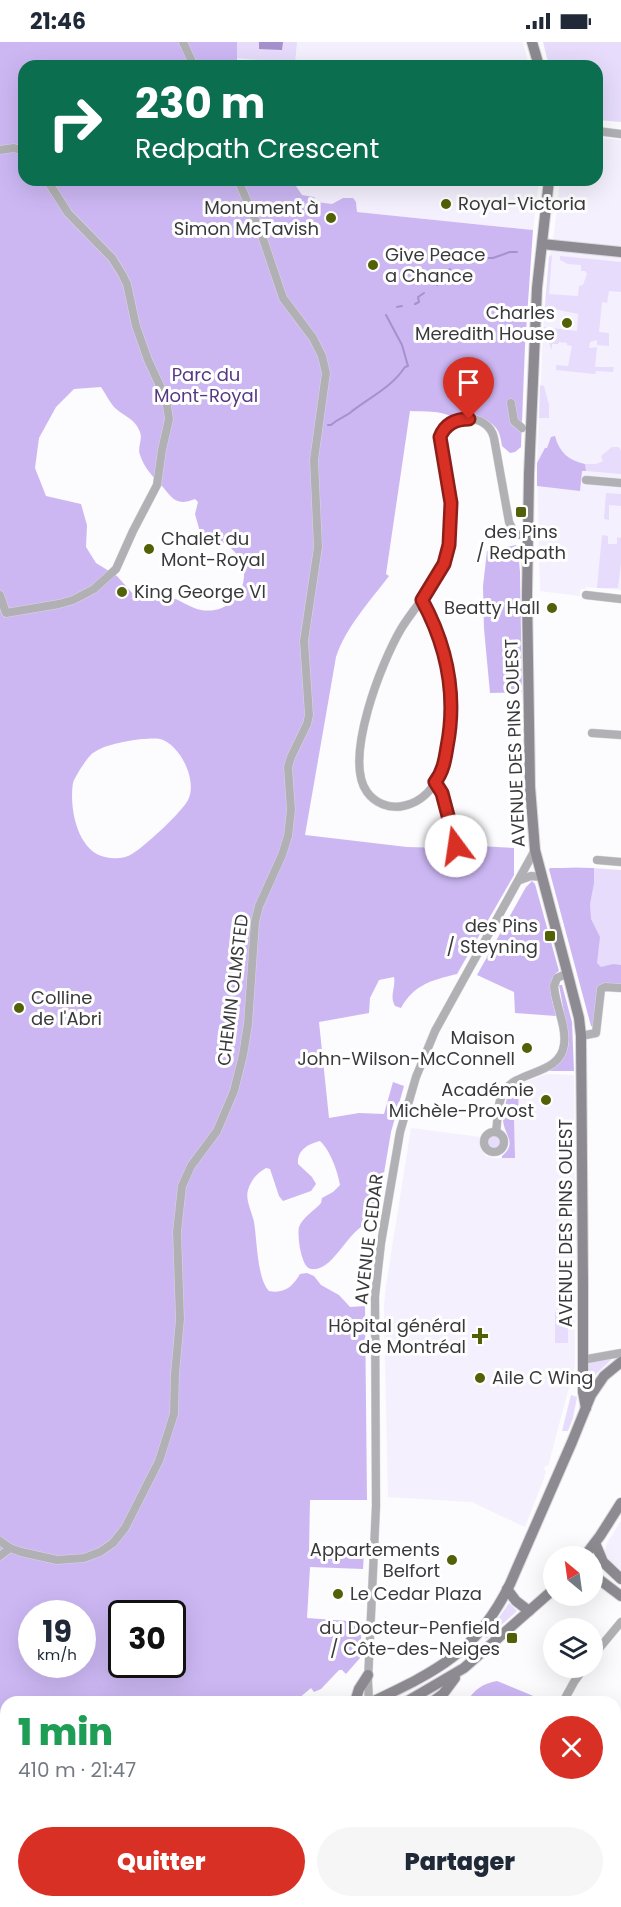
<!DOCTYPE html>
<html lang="fr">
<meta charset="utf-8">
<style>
body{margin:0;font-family:Poppins,sans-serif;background:#f6f6f7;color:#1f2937;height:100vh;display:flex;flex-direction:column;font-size:22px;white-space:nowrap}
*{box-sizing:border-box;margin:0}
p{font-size:20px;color:#747a83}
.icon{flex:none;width:33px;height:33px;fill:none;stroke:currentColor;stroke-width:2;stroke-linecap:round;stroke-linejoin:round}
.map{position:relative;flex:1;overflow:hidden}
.details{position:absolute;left:0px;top:1654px;width:621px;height:212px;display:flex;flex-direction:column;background:#fff;border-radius:18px 18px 0 0;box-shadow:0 6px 24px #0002}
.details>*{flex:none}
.hud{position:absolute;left:18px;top:18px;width:585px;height:126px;border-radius:18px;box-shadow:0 6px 24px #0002;background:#0b6e4f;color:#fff;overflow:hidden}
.needle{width:39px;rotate:331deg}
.buttons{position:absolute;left:543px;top:1504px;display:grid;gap:12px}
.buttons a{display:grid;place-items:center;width:60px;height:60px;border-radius:50%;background:#fff;box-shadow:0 6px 24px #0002;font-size:30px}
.speed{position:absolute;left:18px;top:1558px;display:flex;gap:12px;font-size:30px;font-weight:700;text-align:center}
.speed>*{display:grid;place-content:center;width:78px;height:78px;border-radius:50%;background:#fff;box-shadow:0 6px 24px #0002;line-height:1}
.speed small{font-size:15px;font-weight:400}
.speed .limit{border:3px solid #111;border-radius:9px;background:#fff;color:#111}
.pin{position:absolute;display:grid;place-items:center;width:51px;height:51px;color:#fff;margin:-62px -26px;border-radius:50% 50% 50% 0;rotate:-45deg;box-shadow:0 0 6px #0007}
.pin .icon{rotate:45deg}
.me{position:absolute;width:66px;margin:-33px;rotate:346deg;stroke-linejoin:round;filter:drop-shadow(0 0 4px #0008)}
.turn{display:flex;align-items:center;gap:21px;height:126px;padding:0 18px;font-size:27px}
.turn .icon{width:78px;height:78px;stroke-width:2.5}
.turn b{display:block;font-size:42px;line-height:51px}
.round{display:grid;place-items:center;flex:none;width:63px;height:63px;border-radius:32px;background:#f6f6f7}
.overview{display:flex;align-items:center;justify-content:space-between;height:102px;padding:0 18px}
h1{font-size:36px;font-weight:800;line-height:45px;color:#1e9e55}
.button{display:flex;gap:12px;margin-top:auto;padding:12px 18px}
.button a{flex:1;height:69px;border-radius:36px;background:#d93025;color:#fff;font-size:24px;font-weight:800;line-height:69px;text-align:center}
.button a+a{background:#f6f6f7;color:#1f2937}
.status{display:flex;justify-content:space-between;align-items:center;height:42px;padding:0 30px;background:#fff;direction:ltr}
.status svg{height:16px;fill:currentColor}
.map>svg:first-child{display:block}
</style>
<div class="status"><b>21:46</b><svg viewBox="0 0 49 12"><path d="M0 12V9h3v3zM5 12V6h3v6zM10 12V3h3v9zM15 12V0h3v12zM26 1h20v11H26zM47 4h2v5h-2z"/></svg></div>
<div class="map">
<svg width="621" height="1865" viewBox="0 0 621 1865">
<rect width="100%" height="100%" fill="#fcfbfe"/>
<!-- built -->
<g fill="#f4f0fd">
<polygon points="237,0 523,0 529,24 237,24"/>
<polygon points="597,96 621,98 621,548 586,545 586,547 580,547 580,554 540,549 537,421 544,270 549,215 554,192 560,138 597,138"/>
<polygon points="292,138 539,138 533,188 357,170 357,163 343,156 332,162 317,160 314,155 302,153"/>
<polygon points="547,1032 574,1033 575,1323 548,1424 545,1424 544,1428 546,1429 544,1436 525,1485 472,1460 388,1455 384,1264 386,1244 411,1086 480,1095 480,1106 486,1114 494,1116 515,1116 514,1075 518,1074 519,1042"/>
<polygon points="621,1479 621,1528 610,1519 605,1509 607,1501"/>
</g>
<!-- green -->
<g fill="#e7dcfc">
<polygon points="237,0 297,0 295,21 235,16"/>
<polygon points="543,0 621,0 621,80 597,78 597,24 549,24"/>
<polygon points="552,213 549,252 578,254 579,244 583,243 587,232 585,229 581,229 581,223 568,222 560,218 560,214 621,220 621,250 609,249 607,261 602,260 599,290 609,291 609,304 597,303 597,298 590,300 589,306 597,305 595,325 614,325 613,330 596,329 595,332 556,328 556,323 568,324 572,304 567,303 567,301 559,300 558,302 552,302 552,308 548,299 544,294 544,285 577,289 578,272 545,265 549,215"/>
<polygon points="540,343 544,344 549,363 549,376 539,376"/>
<polygon points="612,405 619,405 621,409 621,432 586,429 585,422 596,422 603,419 601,414"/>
<polygon points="606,451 621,452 621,464 609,463 609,478 604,477"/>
<polygon points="602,493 608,494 608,502 617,502 617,495 621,496 621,521 618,546 597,546"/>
<polygon points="576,825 621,828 621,942 605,941 597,946 592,985 549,827"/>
<circle cx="495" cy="1100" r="7"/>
<rect x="555" y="1270" width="13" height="31"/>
<polygon points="610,1316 611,1318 597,1331 589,1342 587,1342 588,1323 591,1320"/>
<polygon points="571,1353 577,1355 573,1376 568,1389 562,1389"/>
<polygon points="509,1561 517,1569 486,1597 485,1596"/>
</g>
<!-- forest -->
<g fill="#ccb7f3" fill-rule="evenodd">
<path d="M0,0H237V24H24V138H292L302,153L314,155L317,160L332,162L343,156H353L356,160L357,170L533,188L525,304L521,405L515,410L510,411L502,404C501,398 500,391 496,386C485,373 467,370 452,375C440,368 424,370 410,369L386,532L389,534C370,559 346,585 336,615L305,793L407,805L443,806L463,803L514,806V833L457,932C433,938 414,942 401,966L395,964C389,954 396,945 394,935L379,938L370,956L369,971L319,980L329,1076L359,1071L384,1072L393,1040L404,1044L391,1090L376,1178C347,1183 336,1230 311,1227C301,1226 297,1193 299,1185C302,1176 315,1168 321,1161L322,1156L333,1150L340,1143C338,1130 330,1108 320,1099C308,1102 297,1108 298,1122L312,1135L316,1142L311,1149L283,1159L279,1154L270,1127L266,1126C257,1131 251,1138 248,1148C245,1158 252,1170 254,1180C257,1197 257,1237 269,1249C285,1252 293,1244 300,1232L307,1231L314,1234L321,1243L339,1253L350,1265L365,1264L367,1458H310L309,1508L364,1510L363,1527L310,1525L307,1576L362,1580L360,1616L346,1632L342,1628H339L321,1647L314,1650L311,1646L298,1657L279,1654L276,1660H6V1718L0,1715ZM101,345C105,351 109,359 114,365C123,374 135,376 140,390C143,397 137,406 140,413C144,425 152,434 161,443C172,455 175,465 195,457L198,460L195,472L200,490L198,494L214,501L216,497C230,504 243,513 244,531C245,555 224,572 201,568C190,566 181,558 170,555C168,555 164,556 161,556C152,556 142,554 133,552L117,534L96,521L86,505L87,483L81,462L46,454L35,426L39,396L56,365L74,347ZM142,697C147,697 154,696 160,697C180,702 198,739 188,758C182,770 144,805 132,812C124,817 114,817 105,815C77,809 69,765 73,741C74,736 88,714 93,711C105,702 127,699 142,697ZM32,1572H82V1623H32ZM122,1572H172V1623H122Z"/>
<path d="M555,394C559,410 569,419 585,422L586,429H582L580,449L537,444V421L545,406H547L551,395Z"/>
<polygon points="516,503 518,508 520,530 522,650 490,651 484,587 483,544 487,509"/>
<polygon points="550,826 594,826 594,841 590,862 591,877 600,895 597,921 601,925 613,922 621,923 621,942 605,941 597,946 593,985 591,984 549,827"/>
<path d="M532,839L535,842L559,929C544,938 553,960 556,974L515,971L514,950L477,933L526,845Z"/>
<path d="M559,943H562L572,980L574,1029H549C561,1021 568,1013 569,998Z"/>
<polygon points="519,1042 518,1075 503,1074 507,1055"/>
<path d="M503,1075L514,1076L515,1116H502V1114C519,1100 502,1092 503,1075Z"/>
<path d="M497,1639L543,1658V1660H467C473,1648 484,1641 497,1639Z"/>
<polygon points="235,1860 300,1860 298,1865 229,1865"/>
<polygon points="458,1860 495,1860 492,1865 457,1865"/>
</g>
<!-- water -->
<polygon fill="#a591cb" points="259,0 283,0 282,8 259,7"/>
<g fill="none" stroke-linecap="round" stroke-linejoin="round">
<!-- stream -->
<g stroke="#a591cb" stroke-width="2">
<polyline points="460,213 468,210 477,216 493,216 510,210 517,210"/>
<polyline points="437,243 439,241 438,234 450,227"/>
<polyline points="415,262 419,260 418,255 424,251"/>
<polyline points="397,265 402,264"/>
<path d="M328,383H331C337,377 345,375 351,370C370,355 391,346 405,325L408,324L402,303L386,273"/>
</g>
<defs>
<g id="street">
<polyline points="183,0 194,24"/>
<polyline points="597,89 621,92"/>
<polyline points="0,108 14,106 24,109"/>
<polyline points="511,361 514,379 522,386"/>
<polyline points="586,438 621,441"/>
<polyline points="0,553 6,571 59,562 73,558 94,547 116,527 133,489 157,443 162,408 169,377 166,357 148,318 136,284 127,242 122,232 112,216 68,171 47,138"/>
<polyline points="586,553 621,557"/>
<path d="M422,558C433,578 442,599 447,621C456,661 456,754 403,764C389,767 375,761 367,750C343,717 382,619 401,587C416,562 441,539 448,510C454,486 452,458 447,433C445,422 441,410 440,398C445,371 488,369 494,396L509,480L515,492L528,494"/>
<polyline points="592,691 621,693"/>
<polyline points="435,740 442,751 456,804"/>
<polyline points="597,818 621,820"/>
<polyline points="520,838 531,834 542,835"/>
<polyline points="581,994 596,991 601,947 605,945 621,946"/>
<circle cx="494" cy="1100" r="10"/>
<path d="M496,1090C498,1077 497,1060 504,1049C518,1028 560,1033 564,1003C567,985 555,962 554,944L557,936L568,931"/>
<polyline points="582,1318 621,1311"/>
<polyline points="0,1499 10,1506 21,1510 57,1518 84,1516 100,1510 113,1501 125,1486 159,1419 174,1372 175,1332 180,1277 177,1190 182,1144 191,1124 217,1089 234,1049 243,1013 248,982 255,880 259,864 282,813 288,794 291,768 288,725 291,715 307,682 309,673 304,599 318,505 314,418 326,331 322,314 313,296 283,256 261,191 238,138"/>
<polyline points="0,1514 10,1506"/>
<polyline points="592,1615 621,1580"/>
<polyline points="369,1660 368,1639 376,1464 375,1254 381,1201 400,1090 416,1035 435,989 535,808"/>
<polyline points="563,1660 574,1640 584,1626"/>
<polyline points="615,1794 621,1792"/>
<polyline points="615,1846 621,1845"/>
<polyline points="216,1865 222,1860"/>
<polyline points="502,1865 505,1860"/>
<polyline points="584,1865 586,1860"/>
</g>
<g id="secondary">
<polyline points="532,0 539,24"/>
<polyline points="549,138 537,246 529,432 527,553 530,745 535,808 569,937 579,976 581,994 583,1243 583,1350 586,1366"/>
<polyline points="542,202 621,210"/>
<polyline points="595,1501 603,1520 621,1537"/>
<polyline points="584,1515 600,1494 621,1461"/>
<polyline points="592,1532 621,1554"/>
<polyline points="507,1547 516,1559 529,1569"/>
<polyline points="355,1660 359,1647 368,1633"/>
<path d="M372,1660C437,1629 477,1610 510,1542L572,1400L591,1353L604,1334L621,1320"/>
<polyline points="406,1660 464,1626 554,1547"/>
<polyline points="432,1660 443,1652 455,1636"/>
<polyline points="0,1821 6,1818"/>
<polyline points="9,1865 9,1860"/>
<polyline points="122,1865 130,1860"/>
</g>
</defs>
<!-- street casing -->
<use href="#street" stroke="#d9d8db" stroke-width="9"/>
<!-- secondary casing -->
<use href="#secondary" stroke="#d9d8db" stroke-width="12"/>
<!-- street -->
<use href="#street" stroke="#b1b0b4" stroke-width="8"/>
<!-- secondary -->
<use href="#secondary" stroke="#8d8b91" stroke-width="10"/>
</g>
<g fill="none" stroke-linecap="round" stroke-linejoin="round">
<defs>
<path id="route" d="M456,804L442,751L435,740C443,730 445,718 447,705C457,654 447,604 422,558L444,522L449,503L451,461L440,395C445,382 455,377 469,377"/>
</defs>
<!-- route casing -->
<use href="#route" stroke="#8d1f18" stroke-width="15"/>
<!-- route -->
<use href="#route" stroke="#d93025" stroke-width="10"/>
</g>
<!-- markers -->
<g fill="#526106" stroke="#fff" stroke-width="2">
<circle cx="446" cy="162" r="6"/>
<circle cx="331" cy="176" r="6"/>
<circle cx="373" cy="223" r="6"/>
<circle cx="567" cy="281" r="6"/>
<rect x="515" y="464" width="12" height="12" rx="3"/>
<circle cx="149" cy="507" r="6"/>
<circle cx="122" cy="550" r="6"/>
<circle cx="552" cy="566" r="6"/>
<rect x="544" y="888" width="12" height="12" rx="3"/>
<circle cx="19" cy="966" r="6"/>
<circle cx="527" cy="1006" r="6"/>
<circle cx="546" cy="1058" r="6"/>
<path d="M477 1285h6v6h6v6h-6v6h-6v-6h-6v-6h6z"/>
<circle cx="480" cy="1336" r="6"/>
<circle cx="452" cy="1518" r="6"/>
<circle cx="338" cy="1552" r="6"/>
<rect x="506" y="1590" width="12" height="12" rx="3"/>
</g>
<g text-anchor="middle" stroke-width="6" stroke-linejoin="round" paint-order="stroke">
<!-- poi labels -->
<g font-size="18" fill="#3a393c" stroke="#fff" text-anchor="end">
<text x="458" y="168" text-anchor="start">Royal-Victoria</text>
<text x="319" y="172">Monument à<tspan x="319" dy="21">Simon McTavish</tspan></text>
<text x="385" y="219" text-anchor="start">Give Peace<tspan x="385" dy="21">a Chance</tspan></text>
<text x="555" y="277">Charles<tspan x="555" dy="21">Meredith House</tspan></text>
<text x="521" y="496" text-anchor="middle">des Pins<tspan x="521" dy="21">/ Redpath</tspan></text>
<text x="161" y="503" text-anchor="start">Chalet du<tspan x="161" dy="21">Mont-Royal</tspan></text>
<text x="134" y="556" text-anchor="start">King George VI</text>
<text x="540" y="572">Beatty Hall</text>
<text x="538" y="890">des Pins<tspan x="538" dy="21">/ Steyning</tspan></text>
<text x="31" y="962" text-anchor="start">Colline<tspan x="31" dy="21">de l'Abri</tspan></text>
<text x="515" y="1002">Maison<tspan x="515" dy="21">John-Wilson-McConnell</tspan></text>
<text x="534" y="1054">Académie<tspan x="534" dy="21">Michèle-Provost</tspan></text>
<text x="466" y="1290">Hôpital général<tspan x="466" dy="21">de Montréal</tspan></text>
<text x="492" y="1342" text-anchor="start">Aile C Wing</text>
<text x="440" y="1514">Appartements<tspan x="440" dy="21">Belfort</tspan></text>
<text x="350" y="1558" text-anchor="start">Le Cedar Plaza</text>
<text x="500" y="1592">du Docteur-Penfield<tspan x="500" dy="21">/ Côte-des-Neiges</tspan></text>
</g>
<!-- park labels -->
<g font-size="18" fill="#563980" stroke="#fff">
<text x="206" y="339">Parc du<tspan x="206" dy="21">Mont-Royal</tspan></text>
</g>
<!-- street labels -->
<g font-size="18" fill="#3a393c" stroke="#fff">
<text transform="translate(515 701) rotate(-92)" y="6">AVENUE DES PINS OUEST</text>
<text transform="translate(233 948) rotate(-83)" y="6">CHEMIN OLMSTED</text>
<text transform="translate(566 1181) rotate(-90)" y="6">AVENUE DES PINS OUEST</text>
<text transform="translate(369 1197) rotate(-83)" y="6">AVENUE CEDAR</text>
</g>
</g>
</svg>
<div class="buttons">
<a><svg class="needle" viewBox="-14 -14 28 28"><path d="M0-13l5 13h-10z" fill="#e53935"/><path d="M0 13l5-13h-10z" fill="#747a83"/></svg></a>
<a><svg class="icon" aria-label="layers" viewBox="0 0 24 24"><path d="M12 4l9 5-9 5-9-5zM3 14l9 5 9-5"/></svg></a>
</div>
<div class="speed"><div>19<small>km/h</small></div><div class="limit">30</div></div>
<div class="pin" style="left:469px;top:377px;background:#d93025"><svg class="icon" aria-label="arrive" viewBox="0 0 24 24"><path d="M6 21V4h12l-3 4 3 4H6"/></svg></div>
<svg class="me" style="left:456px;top:804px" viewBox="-20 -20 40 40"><circle r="19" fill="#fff"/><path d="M0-13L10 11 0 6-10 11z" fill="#d93025"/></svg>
<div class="hud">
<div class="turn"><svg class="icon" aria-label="right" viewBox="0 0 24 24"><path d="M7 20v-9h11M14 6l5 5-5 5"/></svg><div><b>230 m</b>Redpath Crescent</div></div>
</div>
<section class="details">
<div class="overview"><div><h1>1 min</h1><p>410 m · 21:47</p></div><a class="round" style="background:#d93025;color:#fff"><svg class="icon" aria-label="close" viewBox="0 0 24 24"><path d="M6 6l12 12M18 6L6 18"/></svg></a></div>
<div class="button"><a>Quitter</a><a>Partager</a></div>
</section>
</div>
